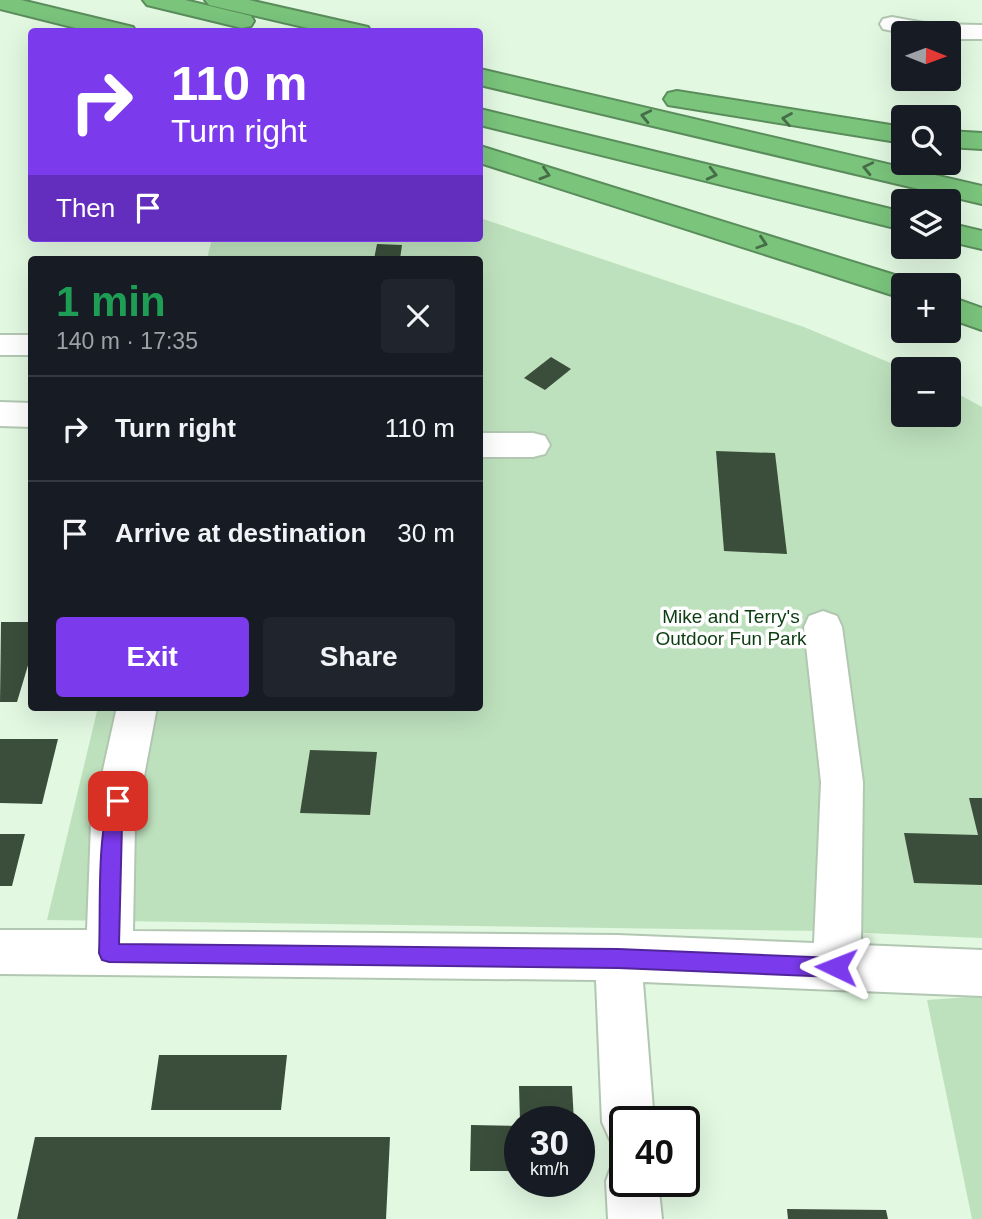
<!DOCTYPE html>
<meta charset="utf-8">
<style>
body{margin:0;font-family:Arial,sans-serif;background:#20242c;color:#f1f3f6;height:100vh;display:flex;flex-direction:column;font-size:26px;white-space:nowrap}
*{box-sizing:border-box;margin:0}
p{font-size:23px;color:#9ea1a6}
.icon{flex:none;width:38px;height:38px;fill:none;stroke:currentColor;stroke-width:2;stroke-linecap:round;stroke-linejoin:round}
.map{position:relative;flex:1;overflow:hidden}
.details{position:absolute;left:28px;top:256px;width:455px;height:455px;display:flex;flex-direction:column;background:#171b24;border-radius:7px;box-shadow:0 7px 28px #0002}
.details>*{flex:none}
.guide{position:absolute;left:28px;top:28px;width:455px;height:214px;border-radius:7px;box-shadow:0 7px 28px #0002;background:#7c3aed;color:#fff;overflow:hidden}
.needle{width:46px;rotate:91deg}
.buttons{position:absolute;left:891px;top:21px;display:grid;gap:14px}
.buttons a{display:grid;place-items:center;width:70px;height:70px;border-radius:7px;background:#171b24;box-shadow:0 7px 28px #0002;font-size:35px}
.speed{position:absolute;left:504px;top:1106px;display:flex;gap:14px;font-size:35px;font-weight:700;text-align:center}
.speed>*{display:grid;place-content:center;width:91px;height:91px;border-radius:50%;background:#171b24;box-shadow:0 7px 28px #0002;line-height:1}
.speed small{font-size:18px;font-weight:400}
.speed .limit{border:4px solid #111;border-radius:10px;background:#fff;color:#111}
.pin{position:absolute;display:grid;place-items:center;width:60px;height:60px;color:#fff;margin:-30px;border-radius:14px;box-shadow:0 4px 10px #0006}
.me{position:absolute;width:77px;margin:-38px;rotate:272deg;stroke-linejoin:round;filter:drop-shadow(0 0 5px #0008)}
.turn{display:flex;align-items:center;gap:24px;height:147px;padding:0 28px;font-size:32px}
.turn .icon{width:91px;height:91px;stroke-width:2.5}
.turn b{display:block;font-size:49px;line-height:60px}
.then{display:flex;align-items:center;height:66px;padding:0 28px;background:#0003;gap:14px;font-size:26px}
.round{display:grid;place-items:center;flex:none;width:74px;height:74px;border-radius:7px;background:#20242c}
.summary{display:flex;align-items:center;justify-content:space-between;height:119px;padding:0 28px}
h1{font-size:42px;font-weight:700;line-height:52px;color:#1e9e55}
.button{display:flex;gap:14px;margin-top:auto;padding:14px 28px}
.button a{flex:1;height:80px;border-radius:7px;background:#7c3aed;color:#fff;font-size:28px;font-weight:700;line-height:80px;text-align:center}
.button a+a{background:#20242c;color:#f1f3f6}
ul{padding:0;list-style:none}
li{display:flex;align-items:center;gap:21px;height:105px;padding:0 28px;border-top:2px solid #363941}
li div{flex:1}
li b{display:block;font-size:26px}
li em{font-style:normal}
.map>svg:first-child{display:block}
</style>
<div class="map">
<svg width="982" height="1219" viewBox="0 0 982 1219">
<rect width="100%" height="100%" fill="#e2f8e1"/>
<!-- green -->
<g fill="#bee1bd">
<polygon points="480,218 804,327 905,369 903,415 948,415 949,389 982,407 982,938 821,931 47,920 98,707 480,707 480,259 207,259 212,238 480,238"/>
<polygon points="982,996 982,1219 972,1219 927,1000"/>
</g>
<!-- building -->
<g fill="#3b4e3b">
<polygon points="377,244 402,245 400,259 374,259"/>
<polygon points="551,357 571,369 545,390 524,378"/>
<polygon points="716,451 775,453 787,554 724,551"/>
<polygon points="1,622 32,622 32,652 17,702 0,702"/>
<polygon points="0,739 58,739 42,804 0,803"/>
<polygon points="310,750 377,752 370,815 300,813"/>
<polygon points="969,798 982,798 982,885 914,883 904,833 978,835"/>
<polygon points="0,834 25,834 12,886 0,886"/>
<polygon points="159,1055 287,1055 281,1110 151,1110"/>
<polygon points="519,1086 572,1086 574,1122 520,1122"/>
<polygon points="471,1125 520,1126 520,1171 470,1171"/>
<polygon points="35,1137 390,1137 386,1219 17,1219"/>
<polygon points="787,1209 886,1210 888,1219 788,1219"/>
</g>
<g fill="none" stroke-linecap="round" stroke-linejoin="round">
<defs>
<g id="minor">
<polygon points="892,17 930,24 982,25 982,39 948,39 948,33 903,33 883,29 880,24 883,19"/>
<rect x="0" y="335" width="32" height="20"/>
<polygon points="0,402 32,403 32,427 0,426"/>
<polygon points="480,433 533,433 545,436 550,445 545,454 533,457 480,457"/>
<polygon points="823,611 837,616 842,627 863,782 861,945 982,950 982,996 643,982 654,1122 625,1122 625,1146 610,1140 602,1122 596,980 0,974 0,930 87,930 91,824 117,707 157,707 135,824 133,931 618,935 814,943 821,782 804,627 809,616"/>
<polygon points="625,1158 625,1181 658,1181 662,1219 608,1219 606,1181 613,1162"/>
</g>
<g id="highway">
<polygon points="0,0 21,0 133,27 136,32 92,32 0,9"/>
<polygon points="143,0 185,0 251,16 254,21 251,26 242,28 147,5"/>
<polygon points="205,0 249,0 368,27 371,32 325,32 209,5"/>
<polygon points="480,69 982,186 982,204 480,85"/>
<polygon points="677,91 903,127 903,143 668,105 664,99 668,93"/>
<polygon points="480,109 903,212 903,230 480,125"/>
<polygon points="948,131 982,133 982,149 948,147"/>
<polygon points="480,146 914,281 916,285 903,285 903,298 892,295 480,163"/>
<polygon points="948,223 982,231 982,249 948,241"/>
<polygon points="948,296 982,308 982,330 948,318"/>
</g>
</defs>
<!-- minor casing -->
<use href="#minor" stroke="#b2c7b1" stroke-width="4"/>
<!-- highway casing -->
<use href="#highway" stroke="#5a8d5b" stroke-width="4"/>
<!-- minor -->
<use href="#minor" fill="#fff" fill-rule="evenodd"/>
<!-- highway -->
<use href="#highway" fill="#7ac47c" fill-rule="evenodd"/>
</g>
<!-- one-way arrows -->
<defs><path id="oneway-chevron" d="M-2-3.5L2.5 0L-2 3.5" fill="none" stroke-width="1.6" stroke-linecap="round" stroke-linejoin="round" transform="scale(1.75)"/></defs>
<g stroke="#476d48">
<use href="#oneway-chevron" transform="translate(646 116) rotate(-167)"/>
<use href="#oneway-chevron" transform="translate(787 119) rotate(-170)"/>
<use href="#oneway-chevron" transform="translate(868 168) rotate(-167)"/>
<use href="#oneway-chevron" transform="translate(545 174) rotate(17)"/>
<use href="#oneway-chevron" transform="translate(712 174) rotate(14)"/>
<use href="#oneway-chevron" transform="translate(762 243) rotate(18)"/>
</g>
<!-- route -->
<path fill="#7c3aed" stroke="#51269a" stroke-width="2" d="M118,793L124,796L127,801L122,824L119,944L618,949L836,958L843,961L846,967L843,974L836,977L618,968L109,962L102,960L99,953C101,913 96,830 112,796Z"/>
<g text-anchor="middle" stroke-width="7" stroke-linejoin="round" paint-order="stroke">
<!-- park labels -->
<g font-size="19" fill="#0b3d11" stroke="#fefefe">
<text x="731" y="623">Mike and Terry's<tspan x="731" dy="22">Outdoor Fun Park</tspan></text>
</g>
</g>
</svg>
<div class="buttons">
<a><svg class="needle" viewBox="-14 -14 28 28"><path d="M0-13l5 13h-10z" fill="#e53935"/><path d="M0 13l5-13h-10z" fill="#9ea1a6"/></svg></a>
<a><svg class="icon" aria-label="search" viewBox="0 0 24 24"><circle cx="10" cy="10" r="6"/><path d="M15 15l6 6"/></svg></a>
<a><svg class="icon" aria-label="layers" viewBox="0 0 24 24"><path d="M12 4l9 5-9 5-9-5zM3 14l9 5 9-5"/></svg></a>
<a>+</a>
<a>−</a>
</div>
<div class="speed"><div>30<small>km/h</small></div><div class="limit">40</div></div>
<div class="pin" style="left:118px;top:801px;background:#d93025"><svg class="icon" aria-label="arrive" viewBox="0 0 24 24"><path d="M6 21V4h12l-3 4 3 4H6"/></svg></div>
<svg class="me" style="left:836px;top:967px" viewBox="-20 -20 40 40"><path d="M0-17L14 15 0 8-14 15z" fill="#7c3aed" stroke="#fff" stroke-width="4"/></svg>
<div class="guide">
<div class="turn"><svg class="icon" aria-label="right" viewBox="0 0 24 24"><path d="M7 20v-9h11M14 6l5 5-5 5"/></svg><div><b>110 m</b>Turn right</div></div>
<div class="then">Then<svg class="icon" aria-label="arrive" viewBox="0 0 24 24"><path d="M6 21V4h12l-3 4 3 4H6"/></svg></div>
</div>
<section class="details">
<div class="summary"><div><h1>1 min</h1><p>140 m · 17:35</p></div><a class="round"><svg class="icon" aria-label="close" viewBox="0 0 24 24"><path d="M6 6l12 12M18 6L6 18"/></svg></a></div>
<ul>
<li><svg class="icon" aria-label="right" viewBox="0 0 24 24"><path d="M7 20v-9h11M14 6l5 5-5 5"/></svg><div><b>Turn right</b></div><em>110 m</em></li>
<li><svg class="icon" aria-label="arrive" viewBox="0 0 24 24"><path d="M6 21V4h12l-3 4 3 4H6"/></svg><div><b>Arrive at destination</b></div><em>30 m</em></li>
</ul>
<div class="button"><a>Exit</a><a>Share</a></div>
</section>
</div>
